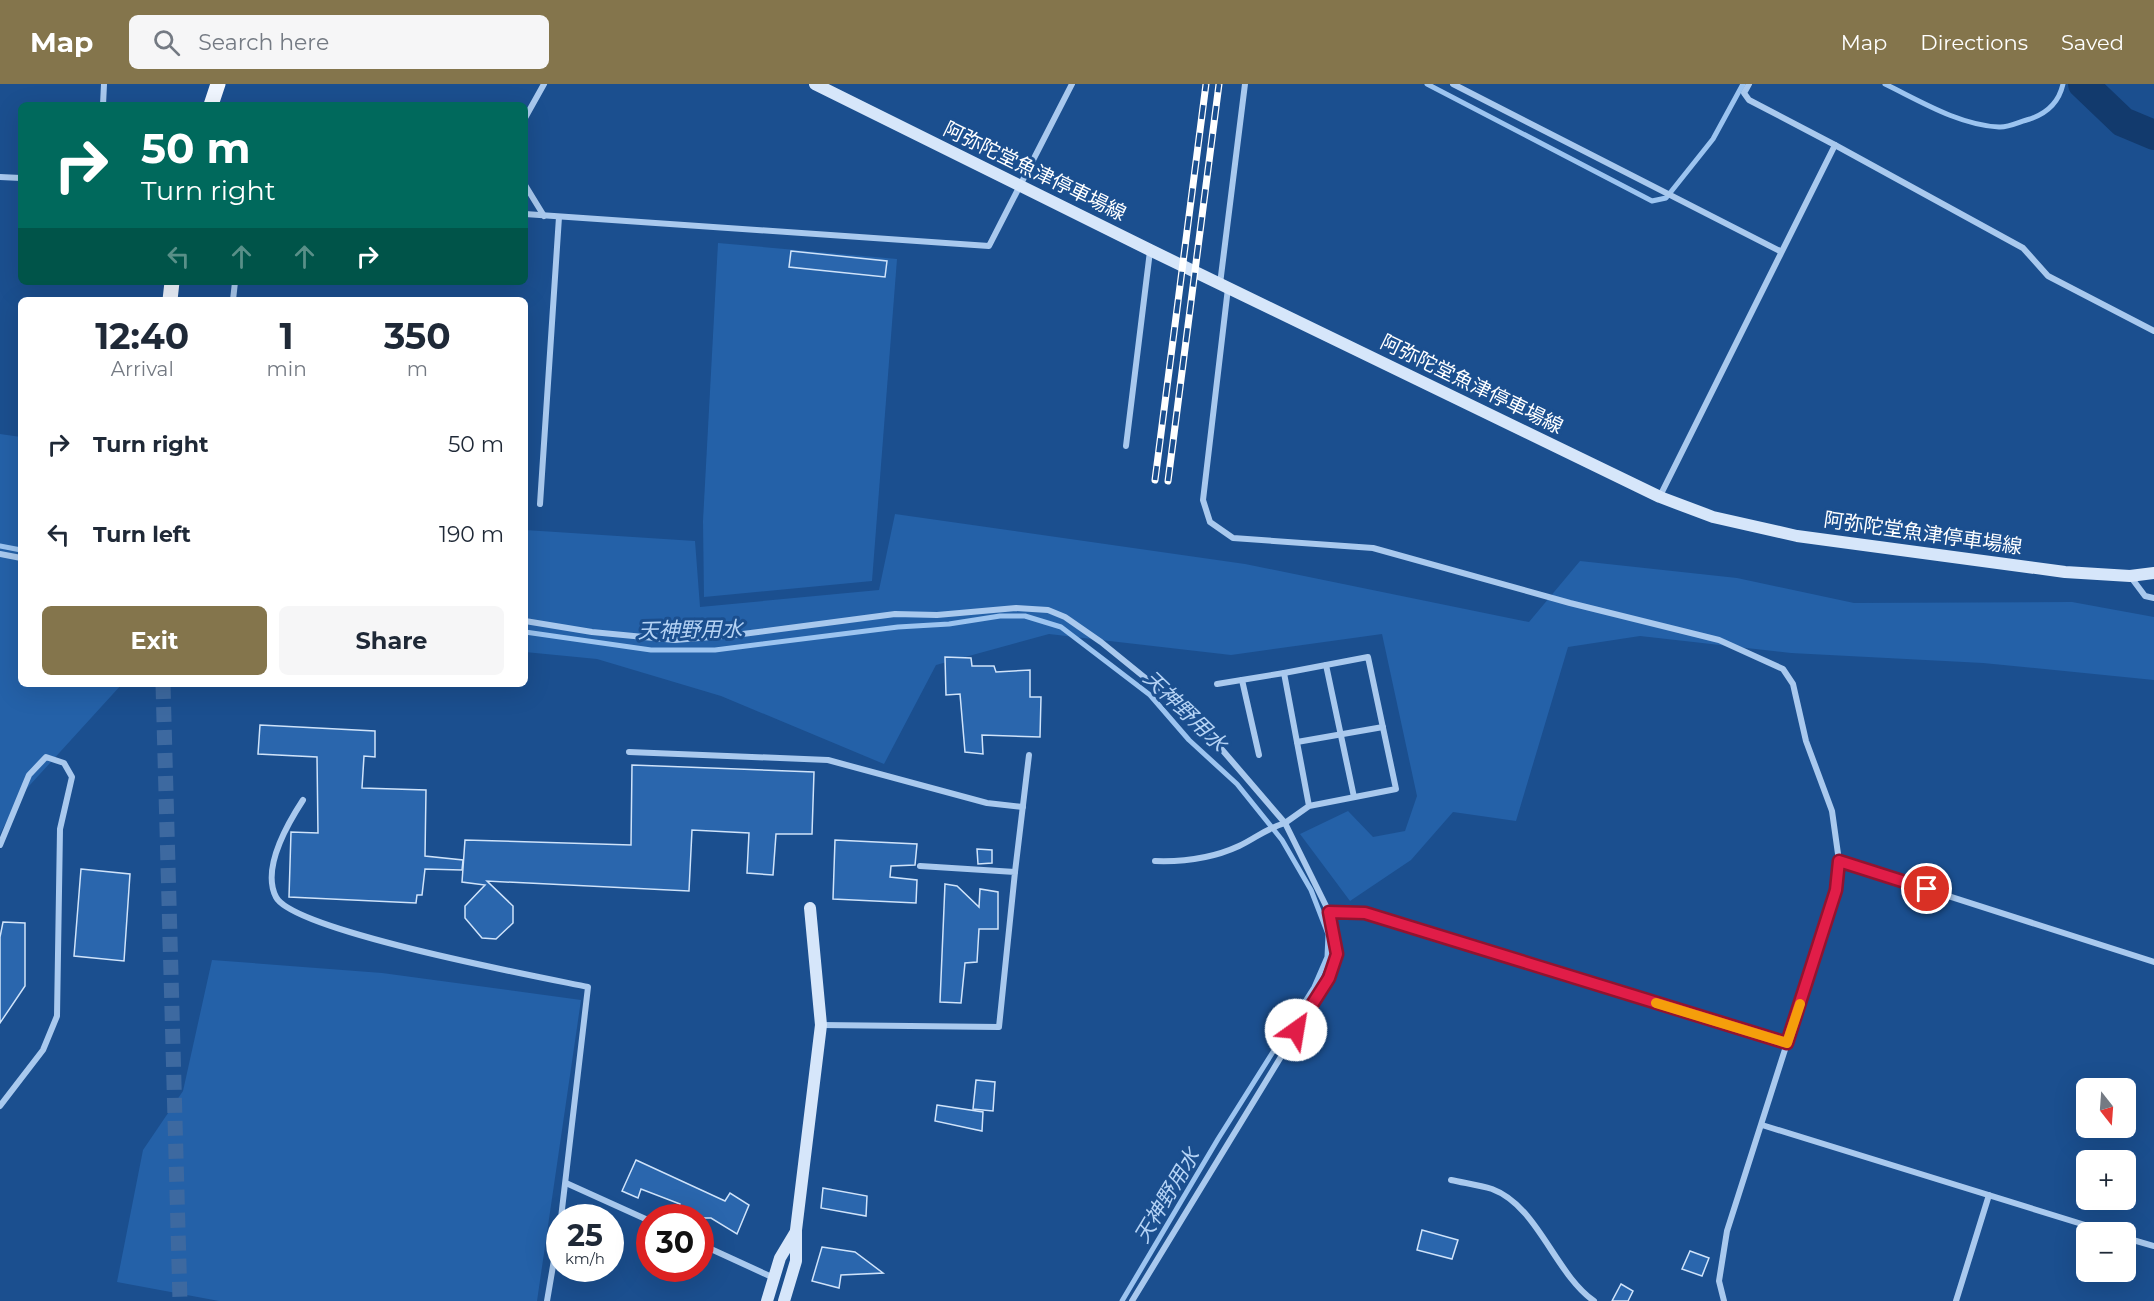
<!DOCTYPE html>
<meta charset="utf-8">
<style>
body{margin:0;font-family:Montserrat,"Noto Sans JP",sans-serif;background:#f6f6f7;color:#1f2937;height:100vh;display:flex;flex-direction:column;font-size:22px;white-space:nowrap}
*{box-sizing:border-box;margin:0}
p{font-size:20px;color:#747a83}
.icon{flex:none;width:33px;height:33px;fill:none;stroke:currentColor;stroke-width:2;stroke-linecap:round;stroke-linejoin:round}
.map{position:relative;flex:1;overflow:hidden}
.sheet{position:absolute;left:18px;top:213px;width:510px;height:390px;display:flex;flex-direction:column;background:#fff;border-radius:9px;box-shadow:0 6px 24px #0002}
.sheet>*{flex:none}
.hud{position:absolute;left:18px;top:18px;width:510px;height:183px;border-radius:9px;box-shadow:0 6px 24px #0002;background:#00695c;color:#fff;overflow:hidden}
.needle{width:39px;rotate:163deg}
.buttons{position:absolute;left:2076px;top:994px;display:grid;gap:12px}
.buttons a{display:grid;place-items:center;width:60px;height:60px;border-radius:9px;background:#fff;box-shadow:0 6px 24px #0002;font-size:30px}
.speed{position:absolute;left:546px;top:1120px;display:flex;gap:12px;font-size:30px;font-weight:700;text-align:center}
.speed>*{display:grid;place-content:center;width:78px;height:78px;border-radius:50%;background:#fff;box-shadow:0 6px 24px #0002;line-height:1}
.speed small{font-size:15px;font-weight:400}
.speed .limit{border:9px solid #d22;background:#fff;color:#111}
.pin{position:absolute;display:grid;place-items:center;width:51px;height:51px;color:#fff;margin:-26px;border:3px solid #fff;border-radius:50%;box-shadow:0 2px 6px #0007}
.me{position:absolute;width:66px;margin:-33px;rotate:32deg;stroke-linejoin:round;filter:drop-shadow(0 0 4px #0008)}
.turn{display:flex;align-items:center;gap:21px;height:126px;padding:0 24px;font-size:27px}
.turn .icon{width:78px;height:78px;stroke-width:2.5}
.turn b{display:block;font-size:42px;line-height:51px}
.lanes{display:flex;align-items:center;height:57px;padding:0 24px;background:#0003;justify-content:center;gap:30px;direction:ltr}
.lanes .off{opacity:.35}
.eta{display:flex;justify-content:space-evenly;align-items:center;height:102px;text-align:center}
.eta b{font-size:36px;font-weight:700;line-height:42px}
.cta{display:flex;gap:12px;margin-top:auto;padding:12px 24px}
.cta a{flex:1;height:69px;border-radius:9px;background:#84754c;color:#fff;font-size:24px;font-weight:700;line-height:69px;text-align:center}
.cta a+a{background:#f6f6f7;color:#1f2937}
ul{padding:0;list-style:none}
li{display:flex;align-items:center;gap:18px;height:90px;padding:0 24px}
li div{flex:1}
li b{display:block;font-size:22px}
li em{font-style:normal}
header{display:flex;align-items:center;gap:36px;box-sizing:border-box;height:84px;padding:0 30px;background:#84754c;color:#fff}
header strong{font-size:28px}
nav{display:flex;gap:33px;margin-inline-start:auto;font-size:21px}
.search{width:420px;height:54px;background:#f6f6f7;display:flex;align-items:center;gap:15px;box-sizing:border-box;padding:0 21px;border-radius:9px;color:#747a83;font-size:22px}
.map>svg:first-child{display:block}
</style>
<header>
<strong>Map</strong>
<div class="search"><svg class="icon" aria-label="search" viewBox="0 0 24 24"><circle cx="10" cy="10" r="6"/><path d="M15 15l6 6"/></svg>Search here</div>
<nav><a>Map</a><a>Directions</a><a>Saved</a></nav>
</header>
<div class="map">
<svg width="2154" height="1217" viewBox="0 0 2154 1217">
<rect width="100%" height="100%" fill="#1b4f8f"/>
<!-- green -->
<g fill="#2461a8">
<polygon points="718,159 897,175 872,497 704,513 703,437"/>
<polygon points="0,350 21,353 21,600 122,600 19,713 0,750"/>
<polygon points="895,430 1245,480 1529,538 1580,477 1737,494 1854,519 2072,518 2154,533 2154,596 1983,579 1791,569 1640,552 1568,563 1516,737 1453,728 1411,776 1350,817 1300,750 1348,727 1373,753 1405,747 1417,712 1382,550 1231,571 1049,550 936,581 884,680 721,612 597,575 525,568 525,446 695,457 700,523 879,506"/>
<polygon points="212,876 382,889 581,916 537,1217 219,1217 117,1198 143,1066 183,1007"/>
</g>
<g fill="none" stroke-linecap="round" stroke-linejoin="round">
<!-- stream -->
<g stroke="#9cc4f0" stroke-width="5">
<polyline points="1427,0 1652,117 1666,114 1713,55 1743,0"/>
<path d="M1885,0C1920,17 1959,41 1999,43C2008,44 2021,37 2030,35C2048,29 2059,18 2063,0"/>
<polyline points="0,462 21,466"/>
<polyline points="525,548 651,566 715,566 898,543 949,540 1000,532 1025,532 1061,543 1150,611 1189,656 1237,700 1282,756 1311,806 1328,850 1327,873 1314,903 1218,1055 1122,1217"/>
</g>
<!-- river -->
<polyline stroke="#123a6d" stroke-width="30" points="2083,0 2123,38 2154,51"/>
</g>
<!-- building -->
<g fill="#2a66ad" stroke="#cfe3fa" stroke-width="1.5">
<polygon points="791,167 887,177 885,193 789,183"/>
<polygon points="945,573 971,574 972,582 994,582 996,588 1030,586 1030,613 1041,613 1040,653 982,651 983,670 965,668 960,610 946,611"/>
<polygon points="260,641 375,647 375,673 364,672 362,704 426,706 425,772 463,776 462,786 425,785 422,811 417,811 416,819 289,813 291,748 318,749 317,673 258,670"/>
<polygon points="632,681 814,688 812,750 776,750 773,791 747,789 749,749 692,746 689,807 487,797 513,822 513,839 496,855 482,854 465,834 465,822 485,801 462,798 465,756 631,761"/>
<polygon points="835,756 917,760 915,781 891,782 890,793 917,796 916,819 833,815"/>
<polygon points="977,765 992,766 992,779 978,780"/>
<polygon points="81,785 130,790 124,877 74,872"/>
<polygon points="945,800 957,802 979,823 980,805 998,808 998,845 979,845 977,878 965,879 961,919 940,918"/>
<polygon points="3,838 25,839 25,902 0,939 0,853"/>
<polygon points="976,996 995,998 993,1027 973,1025"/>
<polygon points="937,1021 983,1028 982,1047 935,1037"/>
<polygon points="636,1076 725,1117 730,1109 749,1121 737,1150 711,1134 677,1134 680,1120 641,1105 638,1114 622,1107"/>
<polygon points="823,1104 867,1112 866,1132 821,1124"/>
<polygon points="1422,1146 1458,1156 1452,1175 1417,1166"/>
<polygon points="822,1163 855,1168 883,1189 841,1191 839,1204 812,1197"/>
<polygon points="1690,1167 1709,1174 1702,1192 1682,1185"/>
<polygon points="1621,1200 1633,1207 1628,1217 1612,1217"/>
</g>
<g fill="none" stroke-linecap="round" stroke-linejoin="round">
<!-- primary-tunnel -->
<polyline stroke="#3d69a0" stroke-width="15" stroke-dasharray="15 8" stroke-linecap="butt" points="163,600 180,1217"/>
<!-- street -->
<g stroke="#a9c9ee" stroke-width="6">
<polyline points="1453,0 1780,167"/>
<polyline points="1749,0 1744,9 1749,16 1835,61"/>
<polyline points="103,21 104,0"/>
<polyline points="525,34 544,0"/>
<polyline points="0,93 21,94"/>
<polyline points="525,101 544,132"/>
<polyline points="525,130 989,162 1072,0"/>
<polyline points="1220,200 1245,0"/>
<polyline points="1228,204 1203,416 1210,438 1233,454 1373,464 1570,519 1719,556 1783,585 1793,600 1806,657 1832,727 1839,777 1836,806 1727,1147 1719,1197 1724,1217"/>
<polyline points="233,216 235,198"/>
<polyline points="1126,362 1150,167"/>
<polyline points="1660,412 1835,61 2023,164 2048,192 2154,247"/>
<polyline points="540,420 559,133"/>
<polyline points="0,470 21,474"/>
<polyline points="2130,492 2145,512 2154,514"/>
<polyline points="525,537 592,548 675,556 735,551 895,530 937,531 1016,524 1048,526 1065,533 1101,558 1170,614 1212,654 1285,739 1309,722 1396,705 1368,573 1284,589 1309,722"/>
<polyline points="1326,581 1354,713"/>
<polyline points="1242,596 1259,671"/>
<polyline points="1217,600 1284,589"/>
<polyline points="1297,658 1383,643"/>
<polyline points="629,668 828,676 987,719 1023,723"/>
<path d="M303,716C288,739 261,784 276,813C293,847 540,893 588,903L561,1134"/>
<polyline points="0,761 29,691 46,673 64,679 72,693 60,745 57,932 43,966 0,1022"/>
<path d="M1155,777C1184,778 1211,775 1239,762C1256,754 1265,745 1285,739L1329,828"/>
<polyline points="1839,777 2154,878"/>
<polyline points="1015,788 1029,671"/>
<polyline points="821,941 999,943 1015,788 920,782"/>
<polyline points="1762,1041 2111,1149"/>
<path d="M1451,1096C1464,1099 1479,1101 1492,1105C1538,1122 1555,1190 1594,1217"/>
<polyline points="566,1099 650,1137"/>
<polyline points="2126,1154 2154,1162"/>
<polyline points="700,1160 774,1194"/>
<polyline points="547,1217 560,1141"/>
<polyline points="1132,1217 1329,894 1337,870 1329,828 1365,829 1787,959"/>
<polyline points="1956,1217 1989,1111"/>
</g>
<!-- secondary -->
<g stroke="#d6e6fa" stroke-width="12">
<polyline points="815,0 1150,166 1660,413 1713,433 1797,452 2065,488 2130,492 2154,489"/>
<polyline points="767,1217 780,1174 795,1149"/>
<polyline points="784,1217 796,1177 796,1146 821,941 810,824"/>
</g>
<!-- primary -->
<g stroke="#f0f6ff" stroke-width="15">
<polyline points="211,21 218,0"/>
<polyline points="170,216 172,198"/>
</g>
<defs>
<g id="rail">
<polyline points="1155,396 1206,0"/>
<polyline points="1168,397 1219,0"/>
</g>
</defs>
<!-- rail casing -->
<use href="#rail" stroke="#fff" stroke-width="7"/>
<!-- rail -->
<use href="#rail" stroke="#1b4f8f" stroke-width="4.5" stroke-dasharray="14" stroke-linecap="butt"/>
</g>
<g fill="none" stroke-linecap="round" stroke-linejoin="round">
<defs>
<polyline id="route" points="1296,946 1329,894 1337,870 1329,828 1365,829 1787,959 1836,806 1839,777 1927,805"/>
</defs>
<!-- route casing -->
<use href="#route" stroke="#92132f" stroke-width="15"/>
<!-- route -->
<use href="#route" stroke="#e11d48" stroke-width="10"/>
<!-- slow -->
<polyline stroke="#f59e0b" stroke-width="10" points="1656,919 1787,959 1800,920"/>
</g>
<g text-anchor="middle" stroke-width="6" stroke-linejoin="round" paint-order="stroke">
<!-- street labels -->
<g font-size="20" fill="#fff" stroke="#1b4f8f">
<text transform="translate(1035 87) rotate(26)" y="7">阿弥陀堂魚津停車場線</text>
<text transform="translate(1472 300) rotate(26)" y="7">阿弥陀堂魚津停車場線</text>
<text transform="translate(1923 449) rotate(8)" y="7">阿弥陀堂魚津停車場線</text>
</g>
<!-- water labels -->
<g font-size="21" font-style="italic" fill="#b5d3f5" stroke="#1b4f8f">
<text transform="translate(690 546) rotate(-1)" y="7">天神野用水</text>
<text transform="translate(1185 627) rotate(44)" y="7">天神野用水</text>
<text transform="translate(1167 1112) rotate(-59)" y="7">天神野用水</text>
</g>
</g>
</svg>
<div class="buttons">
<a><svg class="needle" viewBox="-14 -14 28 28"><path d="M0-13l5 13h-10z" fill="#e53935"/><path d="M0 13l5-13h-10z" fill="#747a83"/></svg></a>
<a>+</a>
<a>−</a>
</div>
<div class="speed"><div>25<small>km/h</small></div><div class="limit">30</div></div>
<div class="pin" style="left:1927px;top:805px;background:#d93025"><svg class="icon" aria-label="arrive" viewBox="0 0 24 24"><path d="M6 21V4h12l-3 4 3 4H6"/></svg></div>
<svg class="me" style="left:1296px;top:946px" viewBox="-20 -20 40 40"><circle r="19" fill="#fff"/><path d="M0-13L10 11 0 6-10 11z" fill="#e11d48"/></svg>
<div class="hud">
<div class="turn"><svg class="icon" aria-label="right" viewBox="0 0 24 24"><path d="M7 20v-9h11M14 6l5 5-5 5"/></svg><div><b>50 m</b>Turn right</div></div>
<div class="lanes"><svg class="icon off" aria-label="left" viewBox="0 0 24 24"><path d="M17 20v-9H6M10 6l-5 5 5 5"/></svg><svg class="icon off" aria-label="ahead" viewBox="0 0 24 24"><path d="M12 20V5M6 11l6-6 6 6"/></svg><svg class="icon off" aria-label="ahead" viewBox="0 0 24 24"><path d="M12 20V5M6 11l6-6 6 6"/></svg><svg class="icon" aria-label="right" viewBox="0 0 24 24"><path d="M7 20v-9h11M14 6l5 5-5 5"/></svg></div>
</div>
<section class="sheet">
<div class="eta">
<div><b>12:40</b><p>Arrival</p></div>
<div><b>1</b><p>min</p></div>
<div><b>350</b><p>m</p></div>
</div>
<ul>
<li><svg class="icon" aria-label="right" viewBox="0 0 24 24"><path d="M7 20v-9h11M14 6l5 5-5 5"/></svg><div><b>Turn right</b></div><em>50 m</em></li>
<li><svg class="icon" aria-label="left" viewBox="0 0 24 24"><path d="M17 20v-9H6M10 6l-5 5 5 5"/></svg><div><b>Turn left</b></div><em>190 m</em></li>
</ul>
<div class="cta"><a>Exit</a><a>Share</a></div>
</section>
</div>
